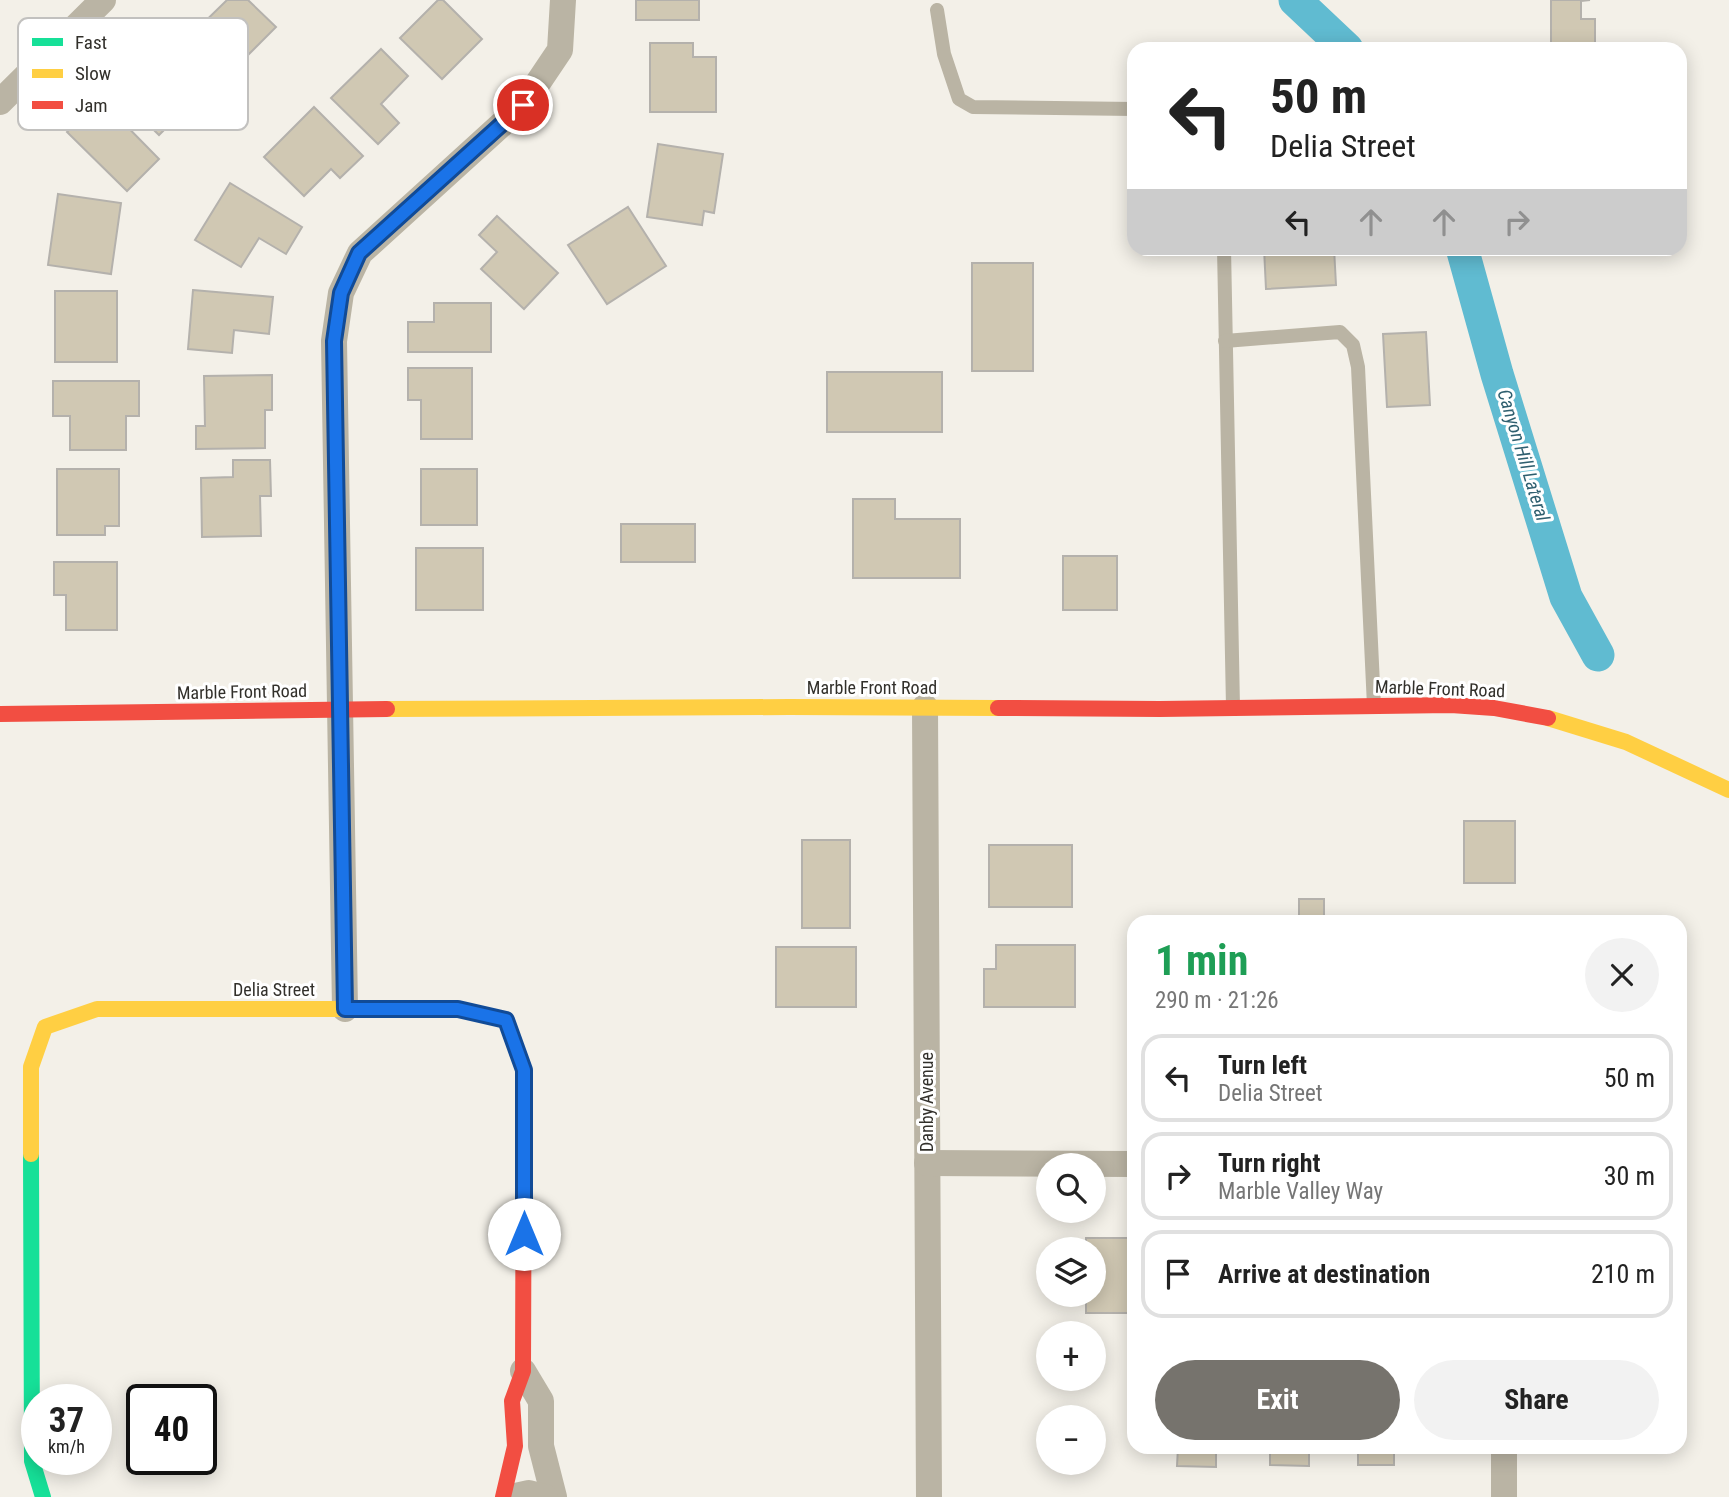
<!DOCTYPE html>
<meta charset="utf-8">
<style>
body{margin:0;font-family:"Roboto Condensed",sans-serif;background:#f2f2f2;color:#222;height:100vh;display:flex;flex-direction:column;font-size:26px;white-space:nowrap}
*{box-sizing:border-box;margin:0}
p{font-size:23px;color:#767676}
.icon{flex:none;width:38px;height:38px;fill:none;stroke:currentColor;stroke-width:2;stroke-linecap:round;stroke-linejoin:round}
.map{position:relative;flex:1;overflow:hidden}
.side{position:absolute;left:1127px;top:915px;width:560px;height:539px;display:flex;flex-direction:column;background:#fff;border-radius:21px;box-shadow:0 4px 18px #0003}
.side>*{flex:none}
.hud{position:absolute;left:1127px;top:42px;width:560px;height:214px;border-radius:21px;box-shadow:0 4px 18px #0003;background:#fff;color:#222;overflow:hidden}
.controls{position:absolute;left:1036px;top:1153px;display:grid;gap:14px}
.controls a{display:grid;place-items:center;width:70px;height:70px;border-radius:50%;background:#fff;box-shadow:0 4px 18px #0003;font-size:35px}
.speed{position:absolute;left:21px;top:1384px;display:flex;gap:14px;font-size:35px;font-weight:700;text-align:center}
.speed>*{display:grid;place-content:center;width:91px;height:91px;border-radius:50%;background:#fff;box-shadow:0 4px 18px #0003;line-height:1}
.speed small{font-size:18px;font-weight:400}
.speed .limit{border:4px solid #111;border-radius:10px;background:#fff;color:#111}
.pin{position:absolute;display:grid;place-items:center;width:60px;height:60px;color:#fff;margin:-30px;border:4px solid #fff;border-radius:50%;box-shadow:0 2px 7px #0007}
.me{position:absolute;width:77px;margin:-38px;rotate:0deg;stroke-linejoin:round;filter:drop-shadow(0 0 5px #0008)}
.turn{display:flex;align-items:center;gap:24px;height:147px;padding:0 28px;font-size:32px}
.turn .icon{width:91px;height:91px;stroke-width:2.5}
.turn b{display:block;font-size:49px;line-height:60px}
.lanes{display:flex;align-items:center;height:66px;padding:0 28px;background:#0003;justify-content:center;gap:35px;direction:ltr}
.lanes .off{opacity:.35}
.round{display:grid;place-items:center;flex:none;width:74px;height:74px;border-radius:37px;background:#f2f2f2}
.head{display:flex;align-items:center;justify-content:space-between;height:119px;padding:0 28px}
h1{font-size:42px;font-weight:700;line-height:52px;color:#1e9e55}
.button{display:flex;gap:14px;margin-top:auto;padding:14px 28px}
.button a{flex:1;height:80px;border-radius:42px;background:#76736d;color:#fff;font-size:28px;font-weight:700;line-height:80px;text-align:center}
.button a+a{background:#f2f2f2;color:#222}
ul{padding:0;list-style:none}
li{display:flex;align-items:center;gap:21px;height:88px;margin:0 14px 10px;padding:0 14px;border:4px solid #e0e0e0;border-radius:21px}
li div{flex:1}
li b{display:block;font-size:26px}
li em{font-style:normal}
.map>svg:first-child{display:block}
</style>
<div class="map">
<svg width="1729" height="1497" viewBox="0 0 1729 1497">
<rect width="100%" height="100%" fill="#f3f0e8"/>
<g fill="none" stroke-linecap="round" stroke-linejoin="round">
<!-- canal -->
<g stroke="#60bbd1" stroke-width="33">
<polyline points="1295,0 1347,49"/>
<polyline points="1462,248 1497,374 1566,597 1598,655"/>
</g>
</g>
<!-- building -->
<g fill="#d0c8b3" stroke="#b4b1ac" stroke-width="2">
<polygon points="227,0 248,0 276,27 225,78 186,40"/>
<polygon points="438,0 443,0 482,39 442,79 400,38"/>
<rect x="636" y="0" width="63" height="20"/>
<polygon points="1551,0 1590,0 1581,1 1581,19 1595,19 1595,49 1551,49"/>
<polygon points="650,43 693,43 693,57 716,57 716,112 650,112"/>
<polygon points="165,45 208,86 159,135 117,94"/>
<polygon points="381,49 408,76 381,104 399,123 378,144 331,98"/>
<polygon points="100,99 159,159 127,191 67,132"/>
<polygon points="314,107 363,156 340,178 331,169 304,196 264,157"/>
<polygon points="658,144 723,154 714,213 704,211 702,225 647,217"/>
<polygon points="230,183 302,227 286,254 259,238 241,267 195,240"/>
<polygon points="58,194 121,203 111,274 48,265"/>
<polygon points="628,207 666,266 607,304 568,245"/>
<polygon points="497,216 558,273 524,309 481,269 497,252 479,235"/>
<polygon points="1264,248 1334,248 1336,285 1266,289"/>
<rect x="972" y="263" width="61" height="108"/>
<polygon points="193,290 273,297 269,334 234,330 232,353 188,349"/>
<rect x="55" y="291" width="62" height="71"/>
<polygon points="434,303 491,303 491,352 408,352 408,322 434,322"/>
<polygon points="1426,332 1430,405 1387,407 1383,334"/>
<polygon points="408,368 472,368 472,439 421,439 421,400 408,400"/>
<rect x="827" y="372" width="115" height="60"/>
<polygon points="272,375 272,410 265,410 265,448 196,449 196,426 205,426 204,376"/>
<polygon points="53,381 139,381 139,416 126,416 126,450 70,450 70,416 53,416"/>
<polygon points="233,460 270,460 271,496 260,496 261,536 202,537 201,478 233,477"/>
<polygon points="57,469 119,469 119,526 105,526 105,535 57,535"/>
<rect x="421" y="469" width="56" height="56"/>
<polygon points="853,499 895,499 895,519 960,519 960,578 853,578"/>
<rect x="621" y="524" width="74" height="38"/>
<rect x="416" y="548" width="67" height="62"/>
<rect x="1063" y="556" width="54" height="54"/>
<polygon points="54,562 117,562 117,630 66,630 66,595 54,595"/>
<rect x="1464" y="821" width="51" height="62"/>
<rect x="802" y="840" width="48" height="88"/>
<rect x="989" y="845" width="83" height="62"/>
<rect x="1299" y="899" width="25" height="23"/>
<polygon points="996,945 1075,945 1075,1007 984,1007 984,969 996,969"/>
<rect x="776" y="947" width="80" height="60"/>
<polygon points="1086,1238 1134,1238 1134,1313 1086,1313 1086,1295 1094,1295 1094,1250 1086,1250"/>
<polygon points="1178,1447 1252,1447 1252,1450 1216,1451 1216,1467 1177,1466"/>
<polygon points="1270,1447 1341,1447 1309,1447 1309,1466 1270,1465"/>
<polygon points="1358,1447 1419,1447 1419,1451 1394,1451 1394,1465 1358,1465"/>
</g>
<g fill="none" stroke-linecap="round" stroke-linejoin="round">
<!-- lane -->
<g stroke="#bab4a4" stroke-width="14">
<polyline points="937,10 944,54 959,99 973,107 1134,109"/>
<polyline points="1224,248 1233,707"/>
<polyline points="1225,341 1340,332 1353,345 1358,367 1374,706"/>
</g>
<!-- street -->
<g stroke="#bab4a4" stroke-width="26">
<polyline points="0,102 103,0"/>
<polyline points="925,707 929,1497"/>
<polyline points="345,1009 334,341 341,293 360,253 523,105 560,50 563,0"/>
<polyline points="927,1163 1134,1164"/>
<polyline points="523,1371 541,1401 541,1446 554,1497"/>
<polyline points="1504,1447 1504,1497"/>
<polyline points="510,1497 529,1493 545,1497"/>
</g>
<!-- fast -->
<polyline stroke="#16e098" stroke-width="16" points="31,1154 32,1461 43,1497"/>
<!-- slow -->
<g stroke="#ffcf43" stroke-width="16">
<polyline points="387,709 789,707 998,708"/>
<polyline points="1548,718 1626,742 1729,790"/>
<polyline points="31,1154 31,1067 45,1027 97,1009 459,1009 506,1020 511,1035"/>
</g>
<!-- jam -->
<g stroke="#f24e42" stroke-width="16">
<polyline points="998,708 1160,709 1451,705 1494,708 1548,718"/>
<polyline points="0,714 387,709"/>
<polyline points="503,1497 515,1446 512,1401 523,1371 524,1070 511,1035"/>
</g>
</g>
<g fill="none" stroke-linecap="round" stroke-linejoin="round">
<defs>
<polyline id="route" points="523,105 359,253 341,293 334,341 345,1009 458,1009 506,1020 524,1070 524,1234"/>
</defs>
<!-- route casing -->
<use href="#route" stroke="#114b97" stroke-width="18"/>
<!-- route -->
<use href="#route" stroke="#1a73e8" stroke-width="12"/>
</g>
<g text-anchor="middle" stroke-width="6" stroke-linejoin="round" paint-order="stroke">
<!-- street labels -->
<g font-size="18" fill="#32302b" stroke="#fff">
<text x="872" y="694">Marble Front Road</text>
<text transform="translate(1440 689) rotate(2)" y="6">Marble Front Road</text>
<text transform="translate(242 692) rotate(-1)" y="6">Marble Front Road</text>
<text x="274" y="996">Delia Street</text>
<text transform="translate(927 1102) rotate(-90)" y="6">Danby Avenue</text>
</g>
<!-- water labels -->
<g font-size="19" font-style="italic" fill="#2f5f6f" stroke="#fff">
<text transform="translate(1524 455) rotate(73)" y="7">Canyon Hill Lateral</text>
</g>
</g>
<!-- legend -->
<rect x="18" y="18" width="230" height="112" rx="10" fill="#fff" stroke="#c2c1bf" stroke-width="2"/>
<rect x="32" y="38" width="31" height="8" fill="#16e098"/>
<rect x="32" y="69" width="31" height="9" fill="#ffcf43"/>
<rect x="32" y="101" width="31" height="8" fill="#f24e42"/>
<g font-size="19" fill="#32302b">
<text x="75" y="49">Fast</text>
<text x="75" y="80">Slow</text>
<text x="75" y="112">Jam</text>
</g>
</svg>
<div class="controls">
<a><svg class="icon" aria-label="search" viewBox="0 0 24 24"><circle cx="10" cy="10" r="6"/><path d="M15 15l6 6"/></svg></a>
<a><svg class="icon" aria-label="layers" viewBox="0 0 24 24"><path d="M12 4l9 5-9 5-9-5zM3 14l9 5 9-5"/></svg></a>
<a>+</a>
<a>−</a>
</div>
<div class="speed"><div>37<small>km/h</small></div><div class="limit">40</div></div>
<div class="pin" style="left:523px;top:105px;background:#d93025"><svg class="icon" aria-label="arrive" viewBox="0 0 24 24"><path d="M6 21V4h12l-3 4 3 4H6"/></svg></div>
<svg class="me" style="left:524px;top:1234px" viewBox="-20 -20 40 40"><circle r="19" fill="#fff"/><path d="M0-13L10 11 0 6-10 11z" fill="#1a73e8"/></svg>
<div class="hud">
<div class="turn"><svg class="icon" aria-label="left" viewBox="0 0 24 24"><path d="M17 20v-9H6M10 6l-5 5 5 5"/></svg><div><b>50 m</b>Delia Street</div></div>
<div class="lanes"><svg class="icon" aria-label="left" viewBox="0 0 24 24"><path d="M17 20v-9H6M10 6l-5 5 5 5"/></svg><svg class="icon off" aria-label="ahead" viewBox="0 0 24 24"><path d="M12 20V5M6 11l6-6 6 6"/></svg><svg class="icon off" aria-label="ahead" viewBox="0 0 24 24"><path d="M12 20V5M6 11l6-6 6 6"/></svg><svg class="icon off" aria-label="right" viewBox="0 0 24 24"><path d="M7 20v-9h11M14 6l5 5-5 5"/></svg></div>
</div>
<section class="side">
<div class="head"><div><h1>1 min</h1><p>290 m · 21:26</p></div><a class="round"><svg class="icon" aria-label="close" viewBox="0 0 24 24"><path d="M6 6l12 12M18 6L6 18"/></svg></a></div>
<ul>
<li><svg class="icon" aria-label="left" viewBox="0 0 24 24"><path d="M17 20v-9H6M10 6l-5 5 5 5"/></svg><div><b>Turn left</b><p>Delia Street</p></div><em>50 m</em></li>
<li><svg class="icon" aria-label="right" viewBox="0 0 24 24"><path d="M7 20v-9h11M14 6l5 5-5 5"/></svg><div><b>Turn right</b><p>Marble Valley Way</p></div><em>30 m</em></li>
<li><svg class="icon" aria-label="arrive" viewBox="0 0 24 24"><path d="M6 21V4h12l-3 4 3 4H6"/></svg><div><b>Arrive at destination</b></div><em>210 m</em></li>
</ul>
<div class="button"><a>Exit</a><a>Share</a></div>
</section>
</div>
